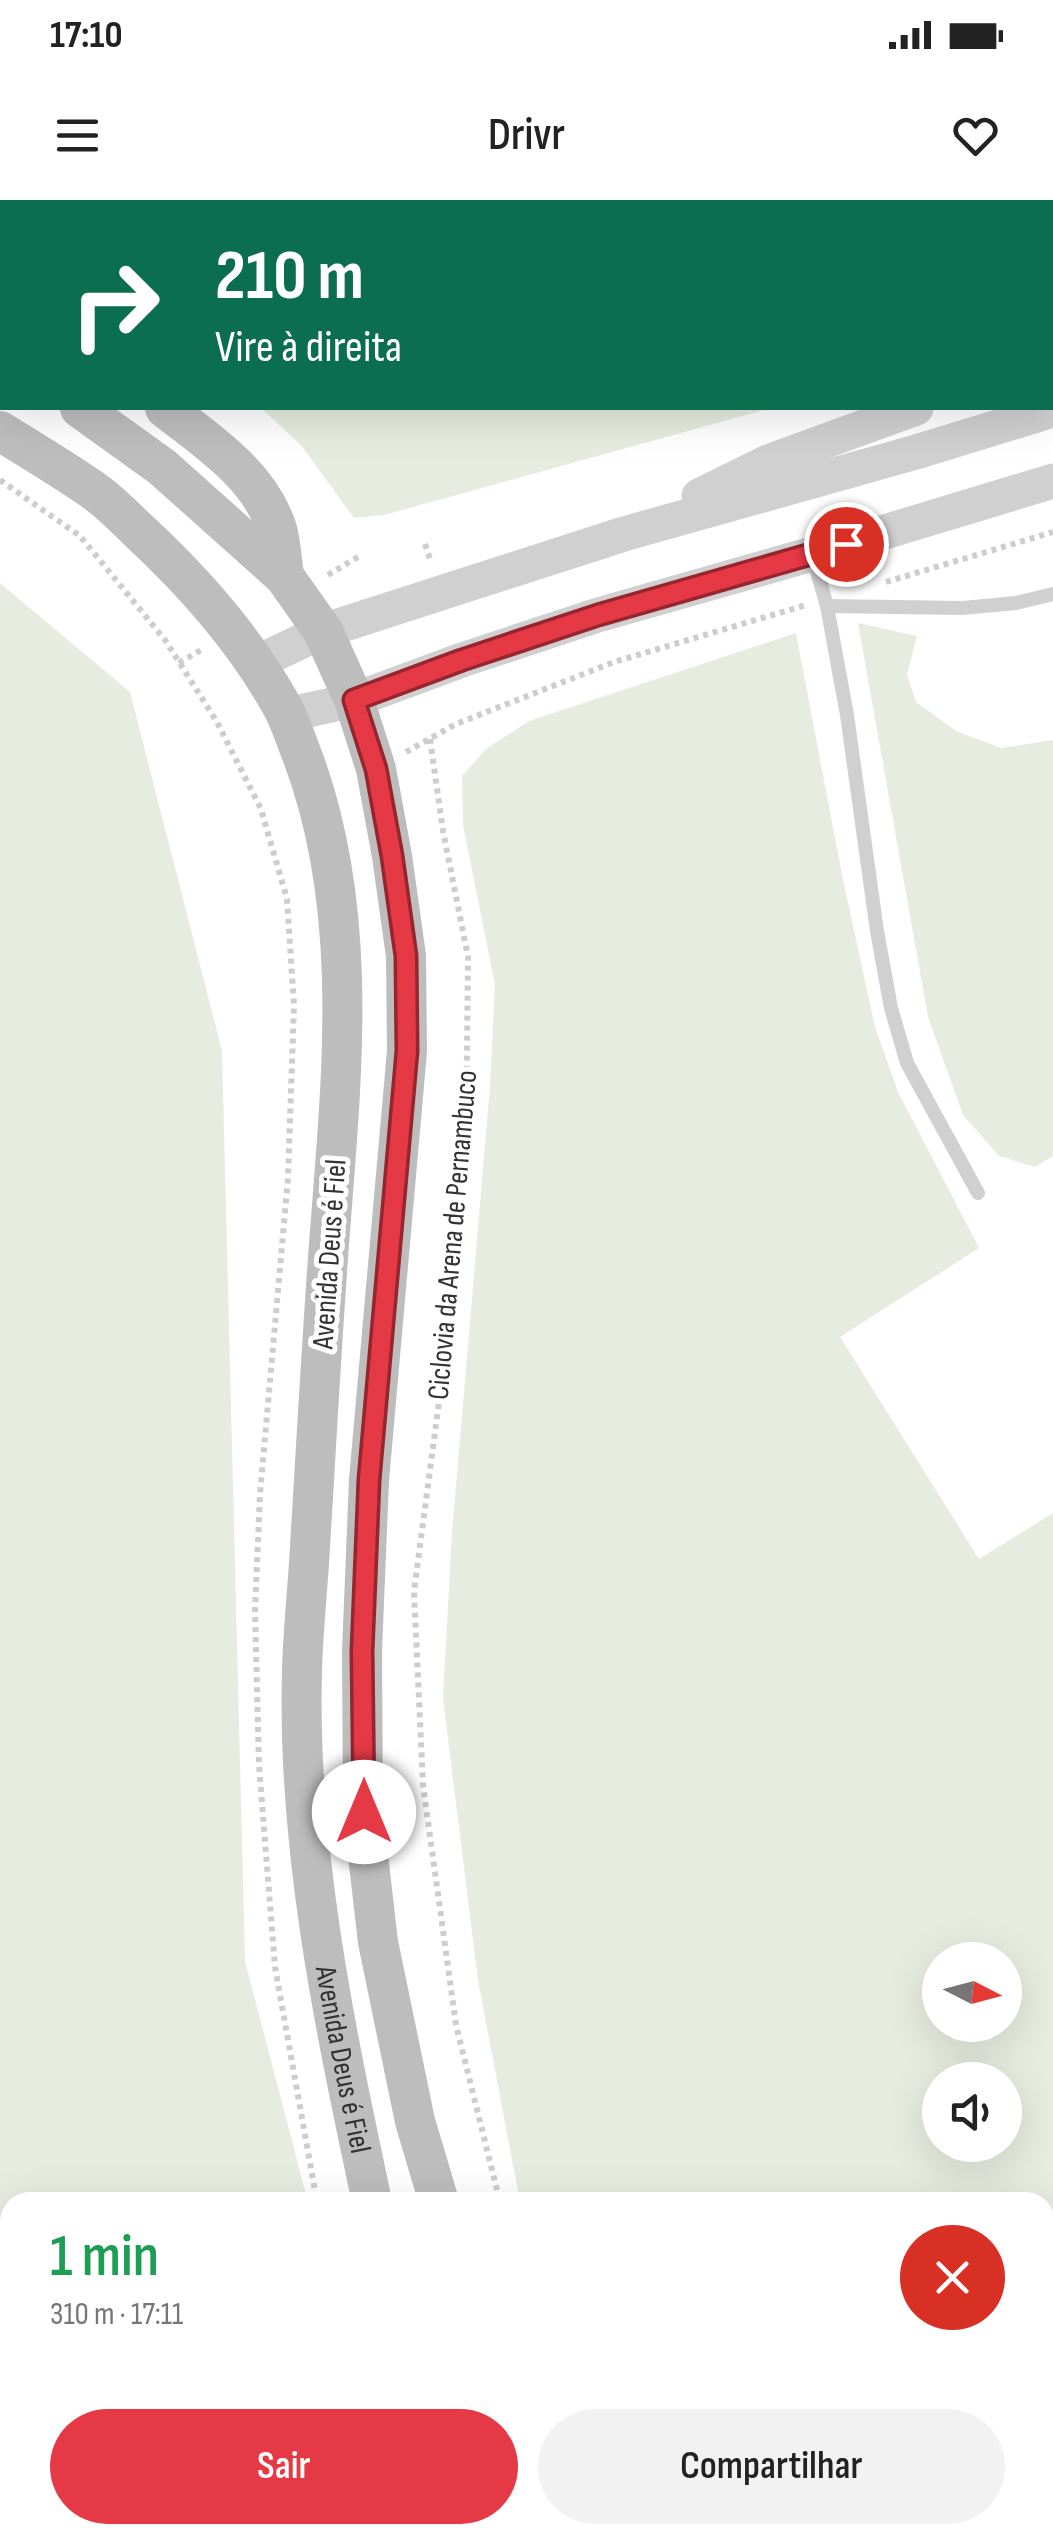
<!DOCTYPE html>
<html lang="pt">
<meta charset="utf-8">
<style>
body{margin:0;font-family:"Sofia Sans Condensed",sans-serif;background:#f2f2f2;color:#222;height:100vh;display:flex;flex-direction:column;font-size:38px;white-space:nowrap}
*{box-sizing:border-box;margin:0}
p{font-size:32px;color:#767676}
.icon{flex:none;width:55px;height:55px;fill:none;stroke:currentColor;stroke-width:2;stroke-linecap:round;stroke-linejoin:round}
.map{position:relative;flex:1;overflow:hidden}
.details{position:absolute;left:0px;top:1992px;width:1055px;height:352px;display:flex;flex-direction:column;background:#fff;border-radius:30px 30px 0 0;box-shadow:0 10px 40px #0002}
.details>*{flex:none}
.guide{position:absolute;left:0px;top:0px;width:1055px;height:210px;box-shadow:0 10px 40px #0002;background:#0b6e4f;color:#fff;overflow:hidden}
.needle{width:65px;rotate:96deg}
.controls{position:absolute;left:922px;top:1742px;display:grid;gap:20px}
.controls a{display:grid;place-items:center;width:100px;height:100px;border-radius:50%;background:#fff;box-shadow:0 10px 40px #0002;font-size:50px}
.pin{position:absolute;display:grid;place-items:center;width:85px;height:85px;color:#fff;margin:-42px;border:5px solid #fff;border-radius:50%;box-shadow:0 2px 10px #0007}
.me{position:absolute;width:110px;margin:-55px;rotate:0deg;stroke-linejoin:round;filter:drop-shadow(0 0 8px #0008)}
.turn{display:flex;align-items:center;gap:35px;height:210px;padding:0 50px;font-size:45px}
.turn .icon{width:130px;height:130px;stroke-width:2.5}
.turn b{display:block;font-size:70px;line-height:85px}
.round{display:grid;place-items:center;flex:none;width:105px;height:105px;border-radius:52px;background:#f2f2f2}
.overview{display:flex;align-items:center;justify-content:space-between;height:170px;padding:0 50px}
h1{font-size:60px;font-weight:600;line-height:75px;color:#1e9e55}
.button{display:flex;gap:20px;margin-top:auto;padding:20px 50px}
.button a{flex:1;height:115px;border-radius:60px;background:#e63946;color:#fff;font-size:40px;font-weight:600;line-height:115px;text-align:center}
.button a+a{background:#f2f2f2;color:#222}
.status{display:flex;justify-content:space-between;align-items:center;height:70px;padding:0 50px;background:#fff;direction:ltr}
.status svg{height:28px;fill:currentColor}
header{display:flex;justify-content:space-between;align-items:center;height:130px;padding:0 50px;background:#fff;font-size:45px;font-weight:600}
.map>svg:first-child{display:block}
</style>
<div class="status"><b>17:10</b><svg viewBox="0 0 49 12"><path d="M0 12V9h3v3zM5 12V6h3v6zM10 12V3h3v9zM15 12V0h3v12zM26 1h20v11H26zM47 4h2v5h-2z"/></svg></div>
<header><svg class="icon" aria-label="menu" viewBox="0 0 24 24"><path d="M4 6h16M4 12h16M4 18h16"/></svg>Drivr<svg class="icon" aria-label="heart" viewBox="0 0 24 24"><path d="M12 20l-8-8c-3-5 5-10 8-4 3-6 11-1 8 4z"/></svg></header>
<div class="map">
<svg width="1053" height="2344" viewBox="0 0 1053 2344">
<rect width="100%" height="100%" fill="#fff"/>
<!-- green -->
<g fill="#e6ecdf" fill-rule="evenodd">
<polygon points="0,0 1053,0 1053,127 1052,2 2,2 2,42 0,41"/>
<polygon points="261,208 771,208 384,315 354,318 301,245"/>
<polygon points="0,383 130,492 222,851 245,1761 308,2002 10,2002 10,2335 395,2335 397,2344 0,2344"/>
<polygon points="858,423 917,436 907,475 916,502 956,531 1001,548 1053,540 1053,956 1035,967 999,956 963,915 928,817"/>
<path d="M796,433L842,675L875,827L898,892L979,1048L840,1137L979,1359L1053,1313V2305L1045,2306V2002H520L478,1780L443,1498L452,1333L490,887L495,785L463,625L462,576L486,549L529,521ZM940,1760H1005V1825H940ZM1005,1880V1945H940V1880Z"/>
</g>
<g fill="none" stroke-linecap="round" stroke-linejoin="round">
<!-- path -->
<g stroke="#cdcdcd" stroke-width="6" stroke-dasharray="5 5" stroke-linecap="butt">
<polyline points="0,280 80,336 165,440 217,522 261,609 287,699 294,805 288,978 260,1294 255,1410 259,1565 275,1767 317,2002"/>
<polyline points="425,344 431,362"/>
<polyline points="328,375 361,355"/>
<polyline points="886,382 1053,332"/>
<polyline points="179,463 201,450"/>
<polyline points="430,539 443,631 468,757 466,940 444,1164 414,1391 423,1585 456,1825 500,2002"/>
<polyline points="406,552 456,524 614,462 806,405"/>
<polyline points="0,2068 10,2072"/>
<polyline points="1045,2323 1053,2323"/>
<polyline points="651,2335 677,2340 829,2335"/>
</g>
<!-- service -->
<g stroke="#d0d0d0" stroke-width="14">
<polyline points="813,357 827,406 847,515 877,731 891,808 907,863 978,993"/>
<polyline points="827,406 963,408 1016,403 1053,394"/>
</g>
<!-- tertiary -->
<g stroke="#d0d0d0" stroke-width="35">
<polyline points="1052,163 1053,163"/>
<polyline points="699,296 768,262 916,208"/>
<polyline points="256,463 323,431 624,334 916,252 1053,210"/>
<polyline points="286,515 354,500 462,460 598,415 812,354 1053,281"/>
</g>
<!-- secondary -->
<g stroke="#bdbdbd" stroke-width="40">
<polyline points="0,93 2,95"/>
<polyline points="0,157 2,158"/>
<polyline points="80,208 162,267 284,376 323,431 354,500 376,569 392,656 406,756 407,851 369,1280 362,1451 363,1612 378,1742 415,1921 439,2002"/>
<path d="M165,208C208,242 259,274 277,329C281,344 282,361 284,376"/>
<path id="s1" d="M0,231C32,251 66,271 97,293C112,304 126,319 140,332C196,384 248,443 284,510C291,524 296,540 302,555C363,716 340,891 328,1058C321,1154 316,1250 310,1346C308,1387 303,1429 302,1471C297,1650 335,1828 372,2002"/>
<polyline points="458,2335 460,2344"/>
<polyline points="533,2335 536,2344"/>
</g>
</g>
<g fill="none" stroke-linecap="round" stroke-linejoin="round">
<defs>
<polyline id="route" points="364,1612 362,1451 369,1280 407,851 406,756 392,656 376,569 354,500 462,460 598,415 846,344"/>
</defs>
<!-- route casing -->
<use href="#route" stroke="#96252e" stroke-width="25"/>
<!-- route -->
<use href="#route" stroke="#e63946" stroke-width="18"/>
</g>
<g text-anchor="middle" stroke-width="10" stroke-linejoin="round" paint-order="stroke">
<!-- street labels -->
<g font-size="30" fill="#333" stroke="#fff">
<text transform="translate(452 1035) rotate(-85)" y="10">Ciclovia da Arena de Pernambuco</text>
<text transform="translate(329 1054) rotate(-86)" y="10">Avenida Deus é Fiel</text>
<text dy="10" stroke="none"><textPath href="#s1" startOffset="1765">Avenida Deus é Fiel</textPath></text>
</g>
</g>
</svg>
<div class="controls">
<a><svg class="needle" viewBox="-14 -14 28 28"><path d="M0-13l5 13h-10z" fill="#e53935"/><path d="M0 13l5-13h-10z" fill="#767676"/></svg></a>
<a><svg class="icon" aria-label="sound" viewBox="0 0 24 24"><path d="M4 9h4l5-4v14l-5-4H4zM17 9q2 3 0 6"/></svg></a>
</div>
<div class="pin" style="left:846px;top:344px;background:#d93025"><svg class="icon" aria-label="arrive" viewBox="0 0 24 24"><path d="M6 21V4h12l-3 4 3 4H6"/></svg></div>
<svg class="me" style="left:364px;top:1612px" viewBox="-20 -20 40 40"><circle r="19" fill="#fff"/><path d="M0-13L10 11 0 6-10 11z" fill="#e63946"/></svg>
<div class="guide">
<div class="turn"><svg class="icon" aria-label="right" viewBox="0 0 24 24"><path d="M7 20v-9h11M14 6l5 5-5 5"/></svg><div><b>210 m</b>Vire à direita</div></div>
</div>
<section class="details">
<div class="overview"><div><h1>1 min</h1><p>310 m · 17:11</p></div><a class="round" style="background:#d93025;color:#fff"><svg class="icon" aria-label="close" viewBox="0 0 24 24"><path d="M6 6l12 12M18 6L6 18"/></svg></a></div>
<div class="button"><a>Sair</a><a>Compartilhar</a></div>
</section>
</div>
